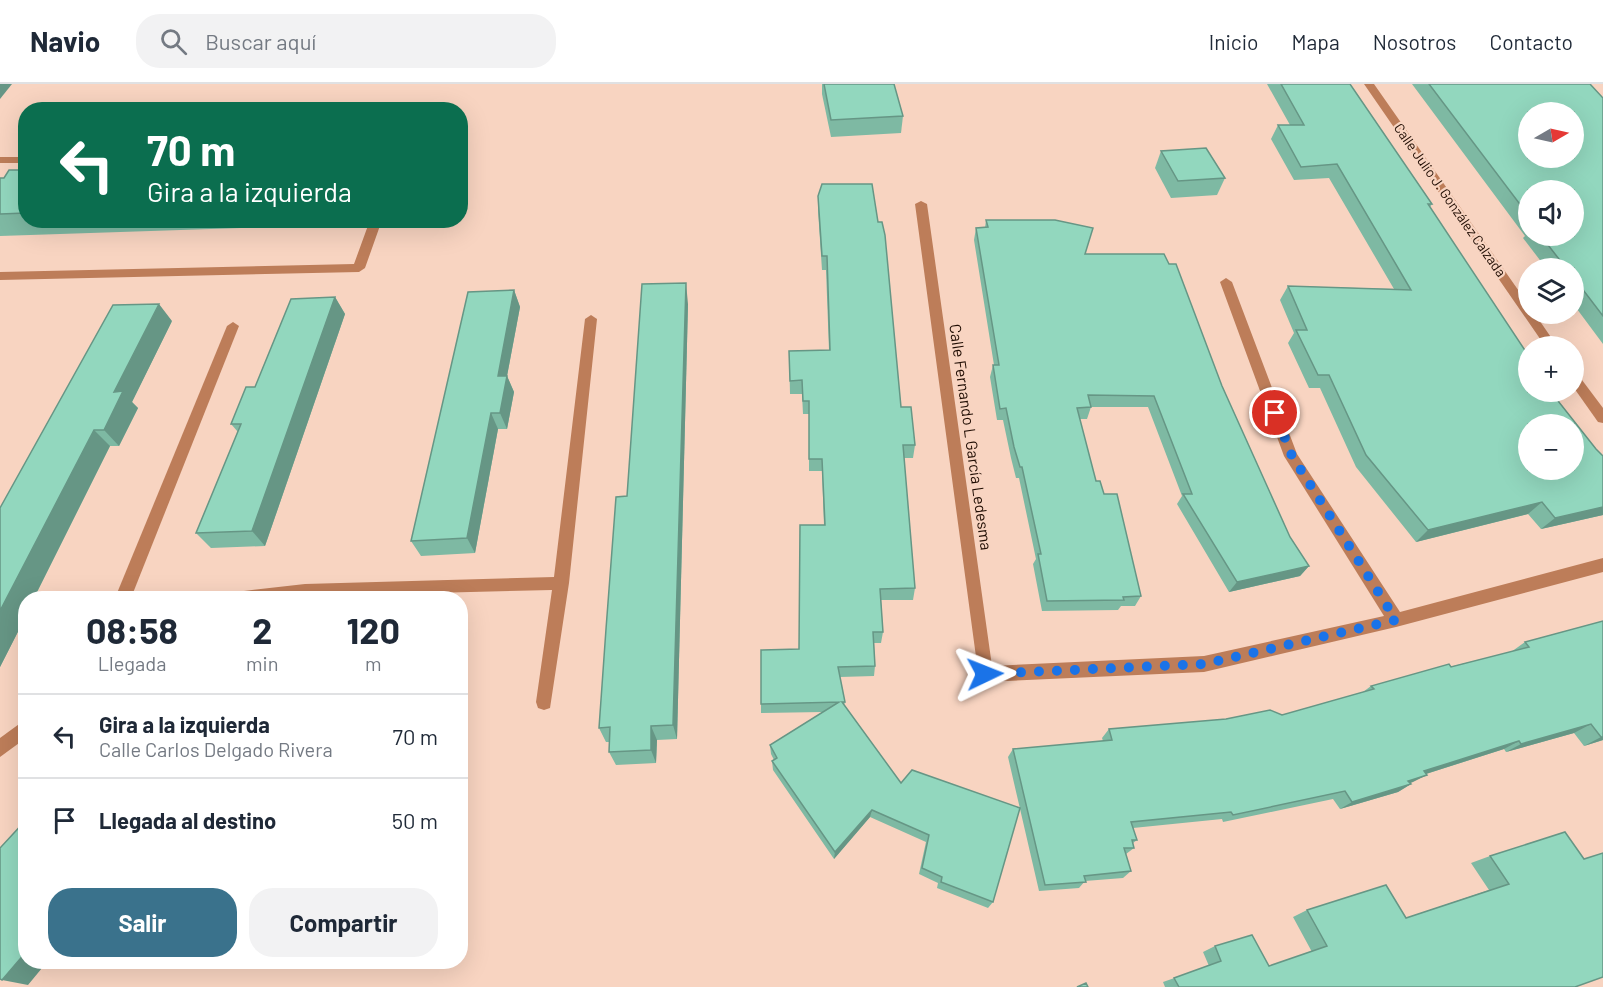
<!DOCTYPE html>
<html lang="es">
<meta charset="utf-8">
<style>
body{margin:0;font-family:Barlow,sans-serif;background:#f2f2f3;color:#1f2937;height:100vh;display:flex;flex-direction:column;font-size:22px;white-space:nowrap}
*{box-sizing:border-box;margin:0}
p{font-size:20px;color:#747a83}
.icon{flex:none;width:33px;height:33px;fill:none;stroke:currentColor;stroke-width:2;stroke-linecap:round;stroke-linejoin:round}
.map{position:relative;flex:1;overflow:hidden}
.sheet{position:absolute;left:18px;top:507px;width:450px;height:378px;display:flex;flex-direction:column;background:#fff;border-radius:24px;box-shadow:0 6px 24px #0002}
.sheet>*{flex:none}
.banner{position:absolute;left:18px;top:18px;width:450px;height:126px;border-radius:24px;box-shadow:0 6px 24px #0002;background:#0b6e4f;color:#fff;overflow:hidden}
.needle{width:39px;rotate:81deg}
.fabs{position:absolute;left:1518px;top:18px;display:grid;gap:12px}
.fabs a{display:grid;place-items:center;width:66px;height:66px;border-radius:50%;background:#fff;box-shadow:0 6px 24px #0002;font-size:30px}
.pin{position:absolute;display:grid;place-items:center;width:51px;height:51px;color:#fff;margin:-26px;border:3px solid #fff;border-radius:50%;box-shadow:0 2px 6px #0007}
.me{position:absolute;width:66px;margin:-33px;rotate:88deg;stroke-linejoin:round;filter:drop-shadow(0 0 4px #0008)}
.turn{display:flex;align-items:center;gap:21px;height:126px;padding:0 30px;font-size:27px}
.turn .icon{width:78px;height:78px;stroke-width:2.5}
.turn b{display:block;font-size:42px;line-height:51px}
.eta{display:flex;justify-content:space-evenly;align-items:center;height:102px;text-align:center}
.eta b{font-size:36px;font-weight:700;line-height:42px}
.action{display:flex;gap:12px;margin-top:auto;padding:12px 30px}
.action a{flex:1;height:69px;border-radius:24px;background:#3a728c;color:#fff;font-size:24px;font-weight:700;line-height:69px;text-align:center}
.action a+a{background:#f2f2f3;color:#1f2937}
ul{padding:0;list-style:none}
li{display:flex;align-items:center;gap:18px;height:84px;padding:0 30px;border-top:2px solid #e0e1e3}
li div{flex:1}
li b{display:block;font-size:22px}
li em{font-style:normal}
header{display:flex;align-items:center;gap:36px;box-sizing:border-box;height:84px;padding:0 30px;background:#fff;border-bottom:2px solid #e0e1e3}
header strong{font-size:28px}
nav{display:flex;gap:33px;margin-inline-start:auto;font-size:21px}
.search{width:420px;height:54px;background:#f2f2f3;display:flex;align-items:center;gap:15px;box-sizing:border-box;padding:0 21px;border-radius:24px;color:#747a83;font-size:22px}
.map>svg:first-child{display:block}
</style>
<header>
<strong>Navio</strong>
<div class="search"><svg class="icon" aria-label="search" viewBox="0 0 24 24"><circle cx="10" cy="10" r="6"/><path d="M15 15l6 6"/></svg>Buscar aquí</div>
<nav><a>Inicio</a><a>Mapa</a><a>Nosotros</a><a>Contacto</a></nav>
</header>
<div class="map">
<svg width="1603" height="903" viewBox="0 0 1603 903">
<rect width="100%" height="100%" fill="#f8d4c1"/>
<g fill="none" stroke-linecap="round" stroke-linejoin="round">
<!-- minor -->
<g fill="#bd7d59" fill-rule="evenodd">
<polygon points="1364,0 1374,0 1528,220 1528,230 1535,230 1557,262 1545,262"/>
<rect x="0" y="73" width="26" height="6"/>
<polygon points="921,117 927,120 992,582 1204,572 1384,532 1284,372 1220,198 1226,194 1232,198 1297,370 1400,528 1603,474 1603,488 1396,543 1204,588 985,598 979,595 915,120"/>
<polygon points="370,136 382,136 365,184 359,188 0,196 0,188 354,180"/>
<polygon points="591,231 597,235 569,499 550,624 544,626 538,624 536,618 552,506 236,514 238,509 244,507 305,500 554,493 585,235"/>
<polygon points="233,238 239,242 131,514 115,514 227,242"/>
<polygon points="1574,290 1579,292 1603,324 1603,339 1598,338 1574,304"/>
<polygon points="26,635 26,654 0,673 0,654"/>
</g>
</g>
<!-- wall -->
<g fill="#7eb9a3" fill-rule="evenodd">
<polygon points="822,0 894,0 903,32 901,49 831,53 822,10"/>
<polygon points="1267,0 1350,0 1432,120 1430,123 1528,308 1596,365 1603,372 1603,431 1541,445 1528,430 1416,458 1356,383 1320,304 1309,304 1288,259 1294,249 1280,216 1288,202 1394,205 1329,94 1294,96 1271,55 1278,41 1290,41"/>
<path d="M1412,0H1590L1603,14V260L1574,221V184H1546L1523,154L1525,152ZM1528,106L1574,152H1528Z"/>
<polygon points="1161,67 1225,94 1217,111 1171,114 1155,84"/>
<polygon points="26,86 26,136 272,136 269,143 0,152 0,94 4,94"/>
<polygon points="818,112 901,323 915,361 913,374 904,374 915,504 913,516 881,516 883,548 881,559 874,559 875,582 874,592 840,593 845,618 844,621 901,699 993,818 988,824 937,804 938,799 919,790 926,758 870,733 834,775 773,686 772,677 774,676 771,670 770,661 823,628 761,629 761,620 799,565 824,441 822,387 809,387 809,330 803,330 802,310 790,310 789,267 829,266 826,186 822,186 818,126"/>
<polygon points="986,136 1085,170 1222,302 1290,453 1309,482 1300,492 1229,508 1177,420 1182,412 1148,323 1091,323 1087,335 1079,335 1096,397 1104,410 1141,512 1135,522 1121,522 1118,526 1042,527 1033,480 1036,475 1019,394 1016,394 1011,374 1003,336 997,336 990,293 993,281 994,281 974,156 976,144 985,144"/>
<polygon points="514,206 520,223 507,292 514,308 507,345 498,345 475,469 421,472 411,457"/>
<polygon points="335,213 345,230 265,462 211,464 196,449 238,348 231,340 255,303"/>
<polygon points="688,220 677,655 657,656 656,679 616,681 609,668 609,658 606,658 599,644 627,412"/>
<polygon points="172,237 132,318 138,324 119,362 110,362 34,514 26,514 26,532 0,583 0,424"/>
<polygon points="1603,537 1603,656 1584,662 1574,649 1506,668 1504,665 1426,690 1410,699 1411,700 1398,708 1340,725 1333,715 1223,738 1222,735 1133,744 1137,756 1133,759 1134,764 1126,770 1131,787 1123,794 1085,797 1079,804 1039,807 1008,673 1013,665 1103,657 1102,654 1109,645 1282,631 1363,608 1371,602 1511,568 1525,558"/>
<polygon points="1565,748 1575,903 1165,903 1163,898 1209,882 1203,868 1215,862 1269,882 1312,868 1293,833 1307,826 1406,834 1489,806 1471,779 1490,772"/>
</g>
<!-- shaded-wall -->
<g fill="#669685">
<polygon points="0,0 12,0 0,15"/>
<polygon points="266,136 272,136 269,143"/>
<polygon points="686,199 688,220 677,655 673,641"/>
<polygon points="514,206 520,223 507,292 514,308 507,345 500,329 498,292"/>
<polygon points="335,213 345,230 265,462 252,447"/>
<polygon points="159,220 172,237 132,318 138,324 119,362 104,346 114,308"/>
<polygon points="491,329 498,345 475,469 467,454"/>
<polygon points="94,346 110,362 34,514 26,514 26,532 0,583 0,527"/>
<polygon points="1542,418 1528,430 1416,458 1428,446"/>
<polygon points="1603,423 1603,431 1541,445 1555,434"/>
<polygon points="1309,482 1300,492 1229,508 1237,498"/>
<polygon points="1591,640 1574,649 1506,668 1521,660"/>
<polygon points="651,642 657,656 656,679 651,666"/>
<polygon points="1601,653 1603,653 1603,656 1584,662"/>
<polygon points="1519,657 1504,665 1410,695 1424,687"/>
<polygon points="1427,691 1413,698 1395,705 1408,697"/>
<polygon points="1411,700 1398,708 1340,725 1352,718"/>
<polygon points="872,726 870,733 834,775 835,768"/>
<polygon points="26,868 26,878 47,878 28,901 2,896"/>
</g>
<!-- building -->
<g fill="#92d7be" stroke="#669685" stroke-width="1.5" fill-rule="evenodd">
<polygon points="824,0 894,0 903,32 831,36"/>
<path d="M1281,0H1350L1432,120H1428L1528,271V308H1551L1596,365L1603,372V423L1555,434L1542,418L1428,446L1366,371L1329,291H1318L1296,246H1307L1288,202L1411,206L1337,80L1301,83L1278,41H1304ZM1528,340H1574V386H1528Z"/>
<path d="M1429,0H1590L1603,14V232L1574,194V184H1566L1541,152H1574V106H1528V131ZM1528,28H1574V74H1528Z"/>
<polygon points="1206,64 1225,94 1178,97 1161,67"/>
<polygon points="9,86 26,86 26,129 0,130 0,94 4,94"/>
<polygon points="822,100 872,100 878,138 882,138 885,151 901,323 911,323 915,361 903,361 915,504 880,505 883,548 873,548 875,582 838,583 845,618 842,618 901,699 912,686 1020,724 993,818 941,798 942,793 922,784 929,751 872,726 835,768 772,677 777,674 770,661 839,618 761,620 761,566 799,565 800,441 825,441 822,375 809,375 809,317 803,317 802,296 790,297 789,267 830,266 827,172 822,172 818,112"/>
<polygon points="986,136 1055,136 1093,144 1085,170 1164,170 1169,180 1176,180 1222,302 1290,453 1309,482 1237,498 1183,410 1192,410 1154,312 1088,311 1091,323 1077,324 1096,397 1100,397 1104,410 1117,410 1141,512 1123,513 1124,516 1047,517 1038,470 1041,470 1022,383 1020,383 1014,363 1006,324 1000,325 993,281 999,281 976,144 988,143"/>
<polygon points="686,199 673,641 651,642 651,666 609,668 610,643 599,644 606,545 616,413 627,412 642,200"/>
<polygon points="514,206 498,292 507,292 500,329 491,329 467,454 411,457 468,208"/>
<polygon points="335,213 252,447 196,449 241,340 231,340 246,303 255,303 291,215"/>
<polygon points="159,220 114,308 123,307 104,346 94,346 0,527 0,424 113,221"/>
<polygon points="1603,537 1603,653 1601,653 1591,640 1521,660 1519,657 1424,687 1427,691 1408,697 1411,700 1352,718 1345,707 1233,731 1231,728 1131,738 1137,756 1132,756 1134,764 1124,764 1131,787 1084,792 1086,798 1045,801 1013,665 1112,656 1109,645 1226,635 1270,626 1282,631 1374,605 1371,602 1449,580 1451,583 1529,563 1525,558"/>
<polygon points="26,736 26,868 2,896 0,895 0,764"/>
<polygon points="1565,748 1584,775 1603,769 1603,893 1575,903 1179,903 1174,894 1221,877 1215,862 1252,851 1269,882 1327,862 1307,826 1386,801 1406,834 1509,800 1490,772"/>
<polygon points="1086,899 1088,903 1077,903"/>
</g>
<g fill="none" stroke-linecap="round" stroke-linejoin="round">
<!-- route -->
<polyline stroke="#1a73e8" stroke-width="10" stroke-dasharray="0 18" points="985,590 1204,580 1396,536 1292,372 1275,329"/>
</g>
<g text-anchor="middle" stroke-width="4.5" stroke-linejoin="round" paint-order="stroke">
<!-- far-street labels -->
<g font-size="14" fill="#200d03" stroke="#f8d4c1">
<text transform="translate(1450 116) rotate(55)" y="5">Calle Julio J. González Calzada</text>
</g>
<!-- street labels -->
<g font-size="16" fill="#200d03" stroke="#f8d4c1">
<text transform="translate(971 353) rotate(82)" y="6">Calle Fernando L García Ledesma</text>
</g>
</g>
</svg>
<div class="fabs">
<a><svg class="needle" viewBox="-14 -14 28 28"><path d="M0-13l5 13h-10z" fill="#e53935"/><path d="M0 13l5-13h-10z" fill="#747a83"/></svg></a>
<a><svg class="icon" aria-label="sound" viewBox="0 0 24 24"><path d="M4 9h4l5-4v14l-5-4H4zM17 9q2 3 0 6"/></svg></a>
<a><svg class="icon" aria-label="layers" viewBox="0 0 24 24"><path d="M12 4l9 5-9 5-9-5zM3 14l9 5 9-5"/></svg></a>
<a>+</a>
<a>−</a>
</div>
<div class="pin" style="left:1275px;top:329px;background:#d93025"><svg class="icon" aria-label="arrive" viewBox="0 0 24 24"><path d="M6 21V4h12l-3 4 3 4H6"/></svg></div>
<svg class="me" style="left:985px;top:590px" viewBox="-20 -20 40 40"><path d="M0-17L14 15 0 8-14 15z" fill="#1a73e8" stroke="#fff" stroke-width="4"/></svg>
<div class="banner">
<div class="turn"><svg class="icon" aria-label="left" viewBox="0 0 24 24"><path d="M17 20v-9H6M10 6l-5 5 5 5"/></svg><div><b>70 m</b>Gira a la izquierda</div></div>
</div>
<section class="sheet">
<div class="eta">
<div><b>08:58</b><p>Llegada</p></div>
<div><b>2</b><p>min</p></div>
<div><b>120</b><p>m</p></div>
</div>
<ul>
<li><svg class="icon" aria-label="left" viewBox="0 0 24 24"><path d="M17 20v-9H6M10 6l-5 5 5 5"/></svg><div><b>Gira a la izquierda</b><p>Calle Carlos Delgado Rivera</p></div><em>70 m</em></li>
<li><svg class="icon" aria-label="arrive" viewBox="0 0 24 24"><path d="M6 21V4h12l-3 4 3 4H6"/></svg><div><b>Llegada al destino</b></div><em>50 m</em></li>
</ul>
<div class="action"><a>Salir</a><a>Compartir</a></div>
</section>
</div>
